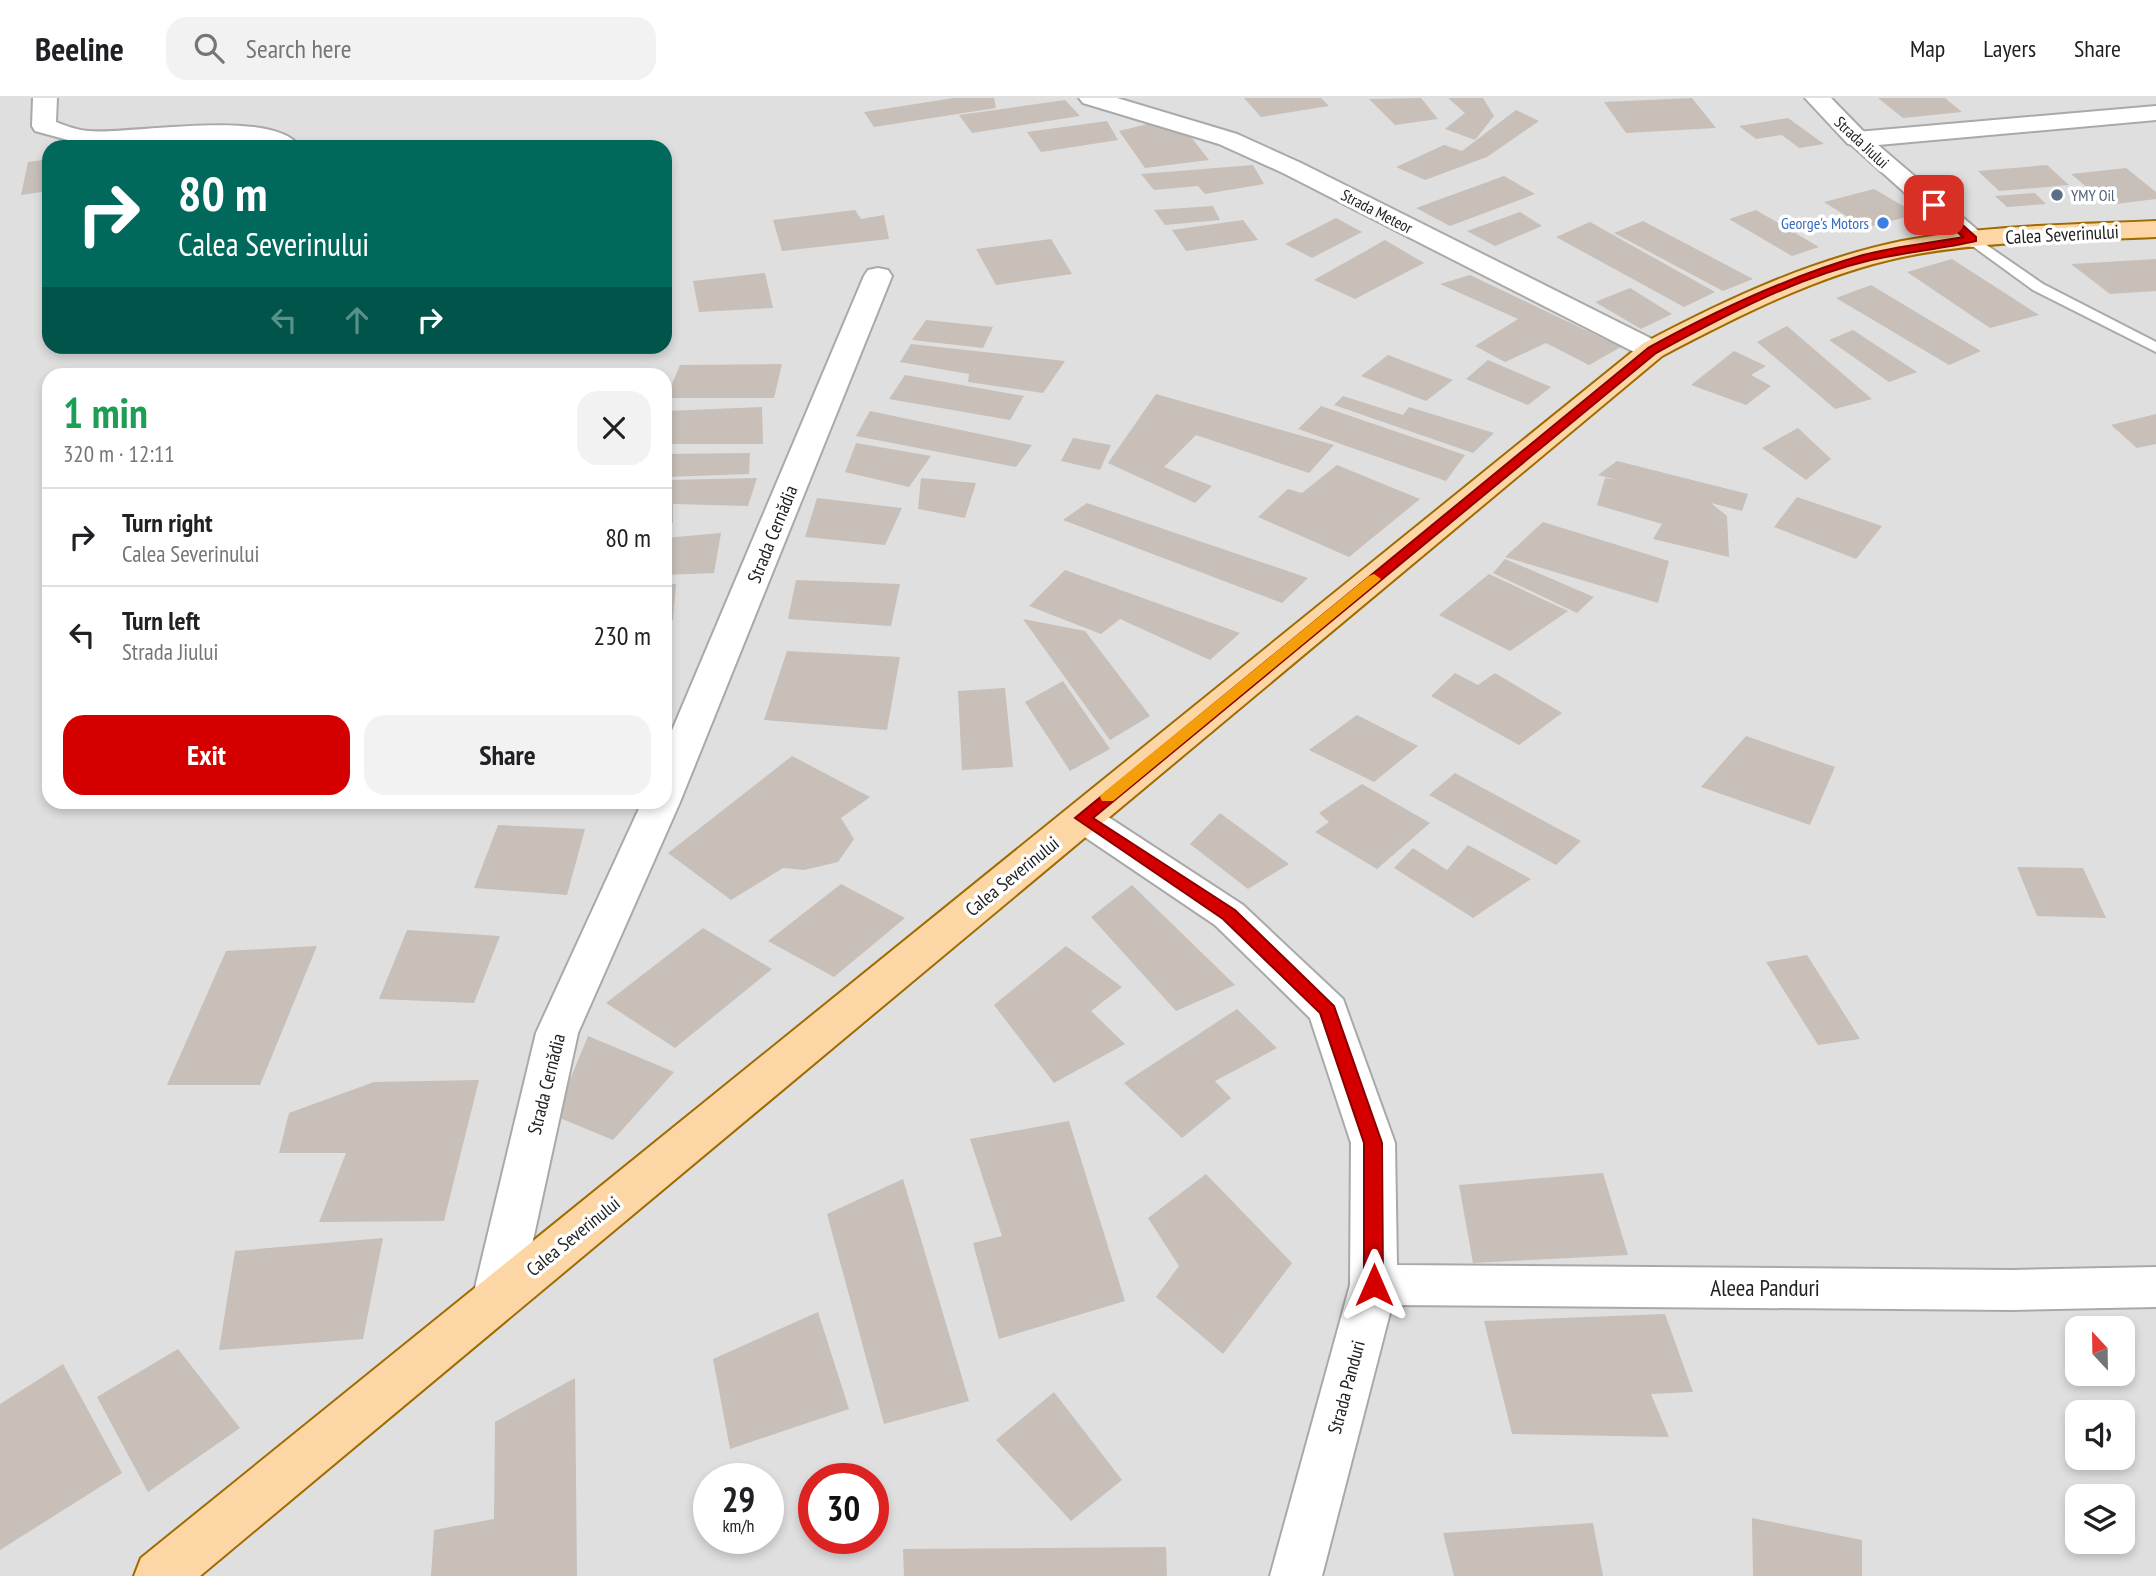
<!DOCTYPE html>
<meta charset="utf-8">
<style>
body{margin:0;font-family:"PT Sans Narrow",sans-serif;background:#f2f2f2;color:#202124;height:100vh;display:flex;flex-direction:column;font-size:26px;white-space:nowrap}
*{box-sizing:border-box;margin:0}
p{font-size:23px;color:#757577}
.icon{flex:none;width:38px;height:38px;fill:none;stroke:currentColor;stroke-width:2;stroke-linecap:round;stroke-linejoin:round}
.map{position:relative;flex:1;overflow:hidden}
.sheet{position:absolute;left:42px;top:270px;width:630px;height:441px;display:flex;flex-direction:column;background:#fff;border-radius:21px;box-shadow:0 4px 10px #0003}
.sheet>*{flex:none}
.guide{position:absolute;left:42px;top:42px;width:630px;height:214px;border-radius:21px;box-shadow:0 4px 10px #0003;background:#00695c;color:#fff;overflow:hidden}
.needle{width:46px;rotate:338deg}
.fabs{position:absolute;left:2065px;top:1218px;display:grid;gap:14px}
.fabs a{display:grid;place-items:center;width:70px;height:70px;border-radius:14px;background:#fff;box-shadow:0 4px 10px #0003;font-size:35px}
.speed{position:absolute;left:693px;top:1365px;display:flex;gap:14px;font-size:35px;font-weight:700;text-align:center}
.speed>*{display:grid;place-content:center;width:91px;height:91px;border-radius:50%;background:#fff;box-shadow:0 4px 10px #0003;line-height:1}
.speed small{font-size:18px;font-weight:400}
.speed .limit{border:10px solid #d22;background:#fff;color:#111}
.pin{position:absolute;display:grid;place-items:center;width:60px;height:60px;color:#fff;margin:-30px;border-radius:14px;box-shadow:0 4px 10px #0006}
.me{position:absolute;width:77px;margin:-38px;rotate:0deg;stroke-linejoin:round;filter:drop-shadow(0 0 5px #0008)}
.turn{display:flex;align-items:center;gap:24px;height:147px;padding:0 21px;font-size:32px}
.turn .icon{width:91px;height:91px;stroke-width:2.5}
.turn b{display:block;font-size:49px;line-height:60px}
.lanes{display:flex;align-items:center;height:66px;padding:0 21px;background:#0003;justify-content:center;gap:35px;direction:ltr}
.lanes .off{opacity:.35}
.round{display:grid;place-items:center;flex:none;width:74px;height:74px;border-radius:21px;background:#f2f2f2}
.summary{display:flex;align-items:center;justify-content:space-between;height:119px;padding:0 21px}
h1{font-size:42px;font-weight:600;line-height:52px;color:#1e9e55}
.cta{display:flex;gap:14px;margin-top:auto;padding:14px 21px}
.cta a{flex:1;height:80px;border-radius:21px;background:#d40000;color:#fff;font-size:28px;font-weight:600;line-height:80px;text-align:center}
.cta a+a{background:#f2f2f2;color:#202124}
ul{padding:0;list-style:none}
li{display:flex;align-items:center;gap:21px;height:98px;padding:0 21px;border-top:2px solid #e0e0e0}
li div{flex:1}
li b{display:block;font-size:26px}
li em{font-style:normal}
header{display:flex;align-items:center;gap:42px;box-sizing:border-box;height:98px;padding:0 35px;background:#fff;border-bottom:2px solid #e0e0e0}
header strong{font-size:33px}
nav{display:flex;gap:38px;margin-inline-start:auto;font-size:24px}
.search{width:490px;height:63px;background:#f2f2f2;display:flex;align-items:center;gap:18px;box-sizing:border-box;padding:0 24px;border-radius:21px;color:#757577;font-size:26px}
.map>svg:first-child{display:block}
</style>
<header>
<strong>Beeline</strong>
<div class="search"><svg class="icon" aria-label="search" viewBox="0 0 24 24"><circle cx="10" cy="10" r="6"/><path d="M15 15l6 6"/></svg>Search here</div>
<nav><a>Map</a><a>Layers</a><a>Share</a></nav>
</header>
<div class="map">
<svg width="2156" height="1478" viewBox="0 0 2156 1478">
<rect width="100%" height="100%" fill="#f2efe9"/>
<!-- residential -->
<path fill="#e0dfdf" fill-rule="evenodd" d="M0,0H2156V1478H0ZM49,49H665V248H49ZM49,276H665V704H49ZM2077,1230H2123V1276H2077ZM2077,1314H2123V1360H2077ZM709,1381H768V1440H709ZM814,1381H873V1440H814ZM2077,1398H2123V1444H2077Z"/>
<!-- building -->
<g fill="#c7bfb8">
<polygon points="954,0 994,0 996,10 874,29 864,14"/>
<polygon points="1244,0 1321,0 1329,8 1261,19"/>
<polygon points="1421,0 1438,21 1395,27 1369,1"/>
<polygon points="1448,0 1483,0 1494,18 1475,42 1445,31 1465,15"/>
<polygon points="1692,0 1716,30 1626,35 1604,4"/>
<polygon points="1878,0 1945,0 1962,14 1903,20"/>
<polygon points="1065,2 1080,18 972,35 959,17"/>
<polygon points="1516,12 1539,23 1487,59 1425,82 1396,69 1444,47 1462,53"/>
<polygon points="1788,20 1824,46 1799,50 1782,37 1756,41 1739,28"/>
<polygon points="1107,23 1118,42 1041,54 1027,34"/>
<polygon points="1156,24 1191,39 1209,62 1145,70 1119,33"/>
<polygon points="49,61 49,93 21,97 28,64"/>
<polygon points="1253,67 1264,86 1205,96 1198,88 1154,92 1141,76"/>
<polygon points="2047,67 2069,87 1999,93 1978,73"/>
<polygon points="2126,70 2156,94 2156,101 2108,107 2071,76"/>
<polygon points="1504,78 1535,96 1450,128 1416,110"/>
<polygon points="1874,91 1917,116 1865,130 1824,104"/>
<polygon points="2035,95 2046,106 2007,109 1995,98"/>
<polygon points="1213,108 1220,122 1165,127 1154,112"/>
<polygon points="855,112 861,121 884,117 889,141 782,153 773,122"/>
<polygon points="1756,112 1819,149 1792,158 1729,121"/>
<polygon points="1520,114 1542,128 1495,148 1467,133"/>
<polygon points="1336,120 1362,134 1312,160 1285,146"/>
<polygon points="1243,122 1258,142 1186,153 1172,132"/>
<polygon points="1643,123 1753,181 1723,193 1614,135"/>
<polygon points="1590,124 1715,194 1684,209 1556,139"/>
<polygon points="1051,141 1072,176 996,187 976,151"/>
<polygon points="1385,142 1424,165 1355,201 1314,182"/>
<polygon points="1952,161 2039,217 1990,230 1907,174"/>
<polygon points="2156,161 2156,193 2110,196 2071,166"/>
<polygon points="765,175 773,210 699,214 693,183"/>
<polygon points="1470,177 1621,249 1589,267 1546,245 1505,264 1475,248 1518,221 1440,186"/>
<polygon points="1871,187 1981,253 1949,267 1836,200"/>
<polygon points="1630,190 1672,216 1641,231 1595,204"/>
<polygon points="926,222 993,229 983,250 912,242"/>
<polygon points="1787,228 1872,301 1835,311 1757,244"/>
<polygon points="1853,232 1917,274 1889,284 1829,242"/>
<polygon points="911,246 1065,263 1043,295 968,284 969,276 900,264"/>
<polygon points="1734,253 1766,268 1751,277 1771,288 1746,307 1691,287"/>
<polygon points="1388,257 1453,282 1426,303 1361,278"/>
<polygon points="1488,262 1551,289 1528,307 1466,281"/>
<polygon points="782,266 774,300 666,300 680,267"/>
<polygon points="905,277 1024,298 1010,322 889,301"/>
<polygon points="1156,296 1334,347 1309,375 1196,337 1164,369 1212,388 1195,405 1108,365"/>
<polygon points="1343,298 1403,317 1409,309 1494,335 1473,355 1334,307"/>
<polygon points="1321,308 1465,357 1446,383 1298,331"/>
<polygon points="762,309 763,346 665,346 665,313"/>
<polygon points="870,313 1032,347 1016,369 856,338"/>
<polygon points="2156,316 2156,346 2137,350 2111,327"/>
<polygon points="1798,330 1831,361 1806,382 1762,350"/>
<polygon points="1073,340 1111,347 1100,372 1061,363"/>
<polygon points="856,345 931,358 909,389 845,374"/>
<polygon points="750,355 749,376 665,379 665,356"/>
<polygon points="1617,363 1748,396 1742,413 1711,405 1727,418 1729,459 1653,441 1662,426 1597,407 1605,380 1617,382 1598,377"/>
<polygon points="1337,367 1420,401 1349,459 1258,419 1288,391 1302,395"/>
<polygon points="757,380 748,408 673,406 673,425 665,425 665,382"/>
<polygon points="921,380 976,385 965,420 918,411"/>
<polygon points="1797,399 1882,428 1856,461 1774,429"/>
<polygon points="817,400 902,410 885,447 805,439"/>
<polygon points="1087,405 1308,480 1282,505 1063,422"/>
<polygon points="1543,424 1669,463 1658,505 1505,459"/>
<polygon points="721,435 714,475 665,477 665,440"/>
<polygon points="1505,461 1594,499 1577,515 1493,475"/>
<polygon points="1065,472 1240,535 1210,562 1120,521 1101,536 1029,508"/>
<polygon points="1489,476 1568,513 1510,553 1439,517"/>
<polygon points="796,482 900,486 891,528 788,521"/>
<polygon points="665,486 676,486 673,522 665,522"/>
<polygon points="1023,521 1085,533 1150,618 1110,642"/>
<polygon points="787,553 900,559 887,632 764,622"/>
<polygon points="1455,575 1478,587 1495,575 1562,615 1519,647 1431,598"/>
<polygon points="1063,583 1110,651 1070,673 1025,604"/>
<polygon points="1005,590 1013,669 962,672 958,593"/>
<polygon points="1357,617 1418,648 1374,684 1309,652"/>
<polygon points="1746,638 1835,669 1810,727 1701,689"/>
<polygon points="792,658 870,699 841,720 854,741 838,764 804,772 783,770 731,802 668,755"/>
<polygon points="1455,675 1581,743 1556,767 1429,697"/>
<polygon points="1362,686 1430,725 1377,771 1315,734 1329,724 1319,715"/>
<polygon points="1220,715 1289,766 1248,791 1190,746"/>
<polygon points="498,727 585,731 567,797 474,790"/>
<polygon points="1468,747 1531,781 1473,820 1394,770 1413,750 1447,772"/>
<polygon points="2017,769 2083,770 2106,820 2037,818"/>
<polygon points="841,786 905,820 834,879 768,843"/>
<polygon points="1132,787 1235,887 1176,913 1091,819"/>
<polygon points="703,830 772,871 675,950 606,905"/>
<polygon points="407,832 500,838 474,905 379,901"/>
<polygon points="317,848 260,987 167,987 226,853"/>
<polygon points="1066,848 1122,889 1091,913 1125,946 1054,985 994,907"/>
<polygon points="1807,857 1860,941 1818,947 1766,864"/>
<polygon points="1237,911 1277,950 1215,983 1231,1000 1182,1040 1124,985"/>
<polygon points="588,938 674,974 613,1042 555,1018"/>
<polygon points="479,982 444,1123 319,1124 346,1055 279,1055 289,1015 374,984"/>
<polygon points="1069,1023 1125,1203 999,1241 973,1145 1002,1138 970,1041"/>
<polygon points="1603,1075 1628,1157 1473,1165 1459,1087"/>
<polygon points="1206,1076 1292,1165 1223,1256 1156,1199 1179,1168 1148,1120"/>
<polygon points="903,1081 969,1303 884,1326 827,1116"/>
<polygon points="383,1140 363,1241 219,1252 235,1153"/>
<polygon points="818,1214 849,1311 730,1351 713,1261"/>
<polygon points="1665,1216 1693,1294 1651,1296 1669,1339 1512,1336 1484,1223"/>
<polygon points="178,1251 240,1330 148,1394 97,1299"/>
<polygon points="63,1266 122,1375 0,1452 0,1306"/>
<polygon points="575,1280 577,1478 431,1478 434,1432 494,1421 495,1324"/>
<polygon points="1054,1294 1122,1382 1071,1423 996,1342"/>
<polygon points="1752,1420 1862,1442 1862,1478 1753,1478"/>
<polygon points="1593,1425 1603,1478 1454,1478 1443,1435"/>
<polygon points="1166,1449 1167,1478 904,1478 903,1451"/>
</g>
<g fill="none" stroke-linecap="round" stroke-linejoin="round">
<defs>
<polygon id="service" points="1972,137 2043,186 2156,244 2156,254 2033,192 1967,144 1965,141"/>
<g id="minor">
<path d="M33,0H57L56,24C66,28 77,32 88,33C131,37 273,9 300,49H266L244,43L218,42L90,48L35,33L32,28Z"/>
<polygon points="1079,0 1117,0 1237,36 1301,65 1662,246 1666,252 1662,258 1652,261 1642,258 1283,75 1219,46 1083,5"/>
<polygon points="1805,0 1831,0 1866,36 1869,41 1866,46 1857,48 1848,46"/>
<polygon points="878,170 888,172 892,178 680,704 578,935 520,1202 513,1216 496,1222 479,1216 472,1202 536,935 642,704 665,704 665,649 864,178 868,172"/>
<polygon points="1083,707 1096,711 1243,807 1343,901 1395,1045 1397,1167 2012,1172 2156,1169 2156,1209 2012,1212 1392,1207 1322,1478 1270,1478 1350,1187 1351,1045 1310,920 1215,827 1070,729 1064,720 1070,711"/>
</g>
<polygon id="tertiary" points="2156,8 2156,22 1878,47 1981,135 1985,141 1981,147 1972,149 1963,147 1845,41 1848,36 1857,34"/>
<path id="primary" d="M2156,123V139C2071,143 1985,142 1902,159C1818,177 1738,218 1662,258L200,1478H134L141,1460L1642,246C1725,202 1810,162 1902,143C1986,127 2071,127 2156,123Z"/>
</defs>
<!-- service casing -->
<use href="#service" stroke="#a9a9a9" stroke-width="4"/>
<!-- minor casing -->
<use href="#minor" stroke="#a9a9a9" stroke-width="4"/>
<!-- tertiary casing -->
<use href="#tertiary" stroke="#a9a9a9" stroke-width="4"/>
<!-- primary casing -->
<use href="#primary" stroke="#a06b00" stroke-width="4"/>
<!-- service -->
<use href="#service" fill="#fff" fill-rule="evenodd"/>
<!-- minor -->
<use href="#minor" fill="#fff" fill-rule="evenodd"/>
<!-- tertiary -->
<use href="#tertiary" fill="#fff" fill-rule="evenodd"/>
<!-- primary -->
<use href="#primary" fill="#fcd6a4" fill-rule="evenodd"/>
</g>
<!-- route -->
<path fill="#d40000" stroke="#8a0000" stroke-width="2" d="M1930,105H1938L1976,139V143C1941,151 1906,154 1871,162C1795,180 1724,218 1656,255L1093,720L1235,812L1334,908L1382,1045L1383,1187L1380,1193L1374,1195L1367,1193L1364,1187V1045L1320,915L1223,821L1075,720L1648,250C1717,212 1787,179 1863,157C1896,148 1931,145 1963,139L1930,110Z"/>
<!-- slow -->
<polygon fill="#f59e0b" points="1374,476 1381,481 1379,483 1113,703 1102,703 1100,699 1102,696 1369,478"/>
<!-- markers -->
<circle fill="#5c6f8a" stroke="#fff" stroke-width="2.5" cx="2057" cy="97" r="7"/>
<circle fill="#3f7fe0" stroke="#fff" stroke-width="2.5" cx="1883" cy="125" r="7"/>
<g text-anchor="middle" stroke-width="7" stroke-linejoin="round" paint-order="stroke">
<!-- far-street labels -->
<g font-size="16" fill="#222" stroke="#fff">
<text transform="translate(1862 44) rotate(43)" y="6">Strada Jiului</text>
<text transform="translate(1377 113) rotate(27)" y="6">Strada Meteor</text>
</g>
<!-- far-service labels -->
<g font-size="16" fill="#4e5e75" stroke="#fff" text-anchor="start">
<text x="2071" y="103">YMY Oil</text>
</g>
<!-- far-shop labels -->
<g font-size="16" fill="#366cbe" stroke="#fff" text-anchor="end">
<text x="1869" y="131">George's Motors</text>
</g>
<!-- street labels -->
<g font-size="19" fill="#222" stroke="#fff">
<text transform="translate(2062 136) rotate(-3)" y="7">Calea Severinului</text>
<text transform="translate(772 436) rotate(-68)" y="7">Strada Cernădia</text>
<text transform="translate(1012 778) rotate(-39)" y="7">Calea Severinului</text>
<text transform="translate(546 986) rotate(-76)" y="7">Strada Cernădia</text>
<text transform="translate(573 1138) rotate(-39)" y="7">Calea Severinului</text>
<text transform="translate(1346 1289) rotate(-75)" y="7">Strada Panduri</text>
</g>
<!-- near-street labels -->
<g font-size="23" fill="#222" stroke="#fff">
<text x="1765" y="1198">Aleea Panduri</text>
</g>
</g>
</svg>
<div class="fabs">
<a><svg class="needle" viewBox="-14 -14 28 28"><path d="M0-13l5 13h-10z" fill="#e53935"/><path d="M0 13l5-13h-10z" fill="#757577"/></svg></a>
<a><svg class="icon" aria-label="sound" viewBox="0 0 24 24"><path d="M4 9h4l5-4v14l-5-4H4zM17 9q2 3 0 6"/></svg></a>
<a><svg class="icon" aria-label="layers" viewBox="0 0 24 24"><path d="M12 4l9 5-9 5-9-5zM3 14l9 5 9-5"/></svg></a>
</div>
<div class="speed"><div>29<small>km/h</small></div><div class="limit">30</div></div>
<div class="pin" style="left:1934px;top:107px;background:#d93025"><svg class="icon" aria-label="arrive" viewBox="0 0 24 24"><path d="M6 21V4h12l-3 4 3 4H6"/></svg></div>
<svg class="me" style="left:1374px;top:1187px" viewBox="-20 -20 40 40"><path d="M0-17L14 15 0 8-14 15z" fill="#d40000" stroke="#fff" stroke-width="4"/></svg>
<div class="guide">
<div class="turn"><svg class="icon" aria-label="right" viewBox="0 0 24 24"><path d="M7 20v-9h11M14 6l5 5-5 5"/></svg><div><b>80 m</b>Calea Severinului</div></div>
<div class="lanes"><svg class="icon off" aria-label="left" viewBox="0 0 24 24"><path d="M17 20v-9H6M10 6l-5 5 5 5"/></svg><svg class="icon off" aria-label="ahead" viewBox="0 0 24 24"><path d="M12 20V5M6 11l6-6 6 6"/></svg><svg class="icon" aria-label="right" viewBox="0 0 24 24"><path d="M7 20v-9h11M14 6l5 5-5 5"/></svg></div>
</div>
<section class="sheet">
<div class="summary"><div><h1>1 min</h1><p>320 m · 12:11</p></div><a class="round"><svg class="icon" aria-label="close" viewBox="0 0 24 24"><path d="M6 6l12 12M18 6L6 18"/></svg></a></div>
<ul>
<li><svg class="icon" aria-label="right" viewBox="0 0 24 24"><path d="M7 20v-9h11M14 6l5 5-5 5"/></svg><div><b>Turn right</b><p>Calea Severinului</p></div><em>80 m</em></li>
<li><svg class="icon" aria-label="left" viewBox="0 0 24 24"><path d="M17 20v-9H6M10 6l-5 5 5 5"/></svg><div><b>Turn left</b><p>Strada Jiului</p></div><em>230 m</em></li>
</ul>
<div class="cta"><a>Exit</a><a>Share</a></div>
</section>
</div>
